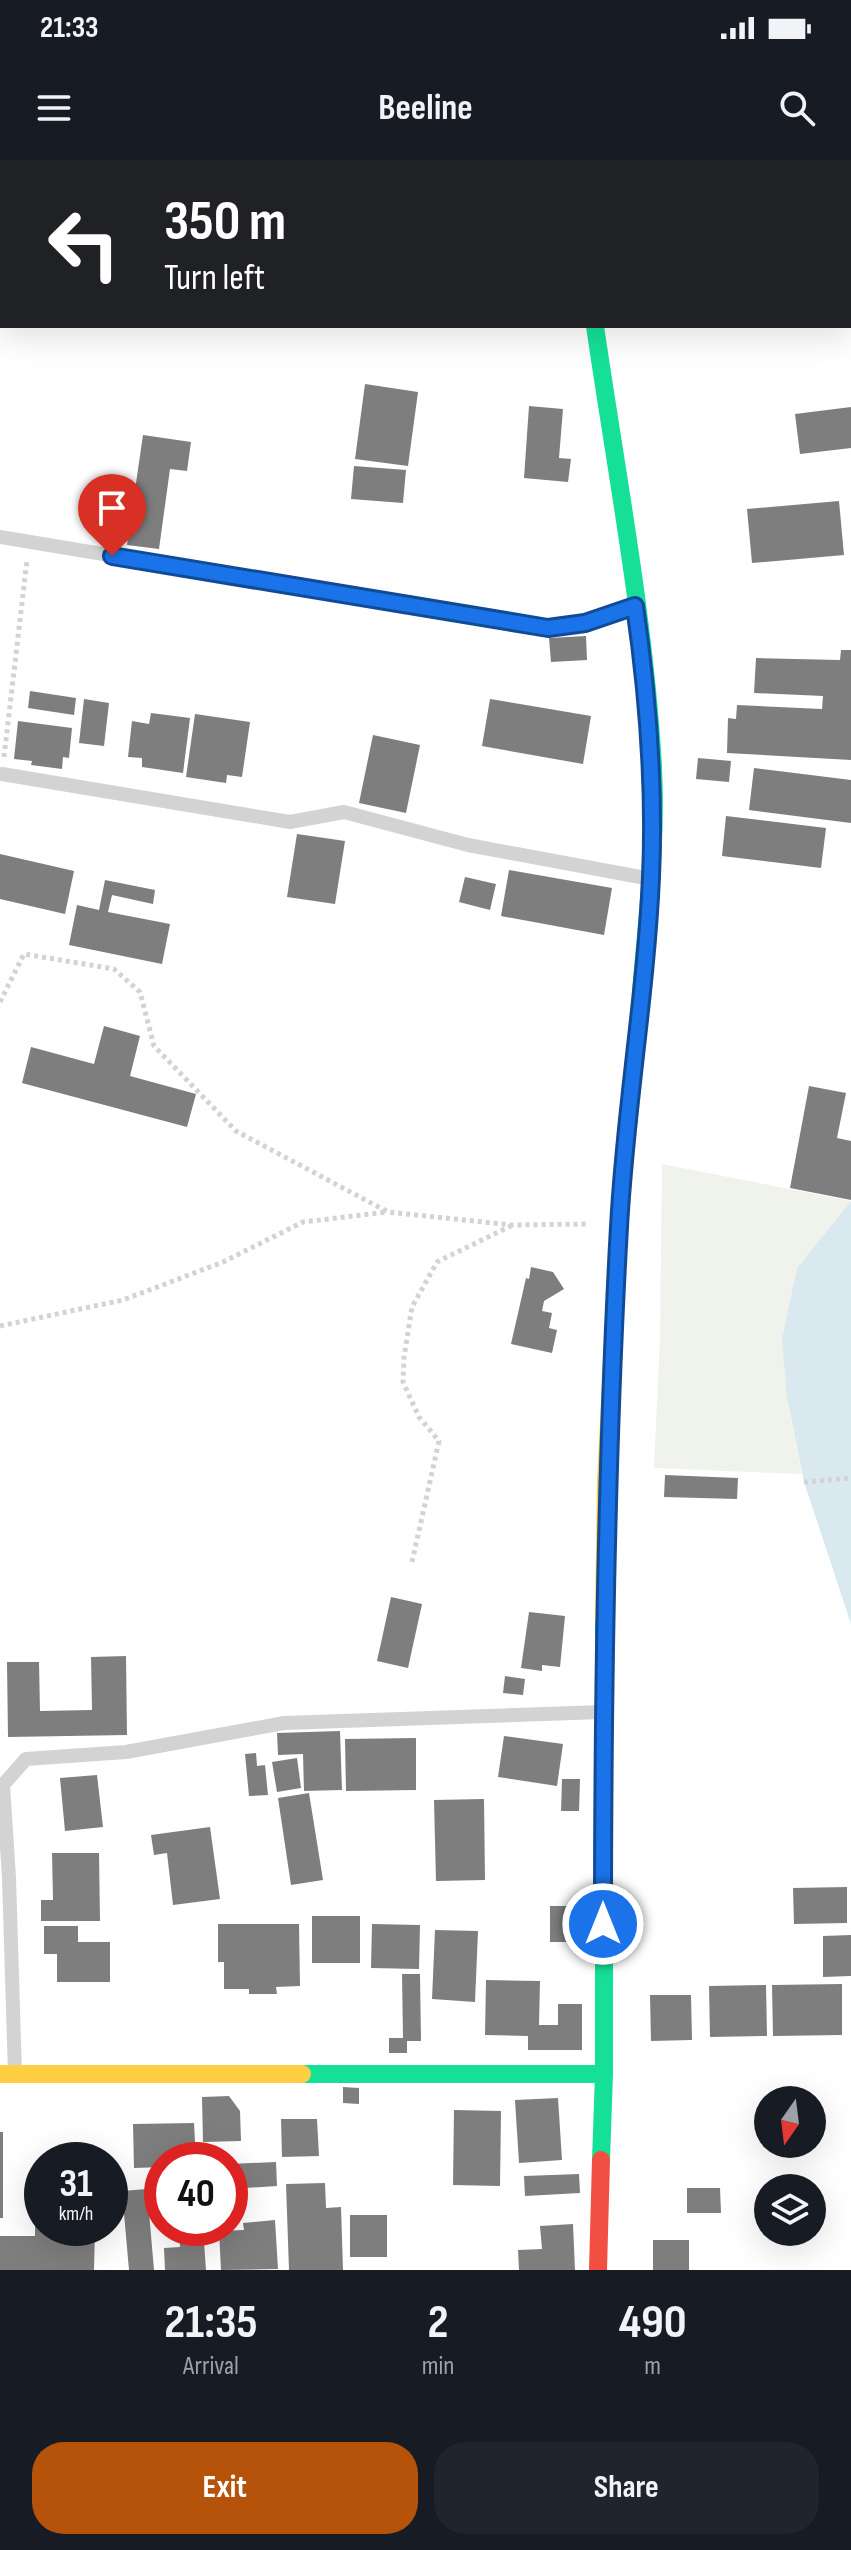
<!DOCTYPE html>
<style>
body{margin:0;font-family:"Sofia Sans Condensed",sans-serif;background:#20242c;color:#f1f3f6;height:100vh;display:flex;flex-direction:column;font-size:30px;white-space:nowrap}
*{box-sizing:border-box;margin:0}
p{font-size:26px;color:#9ea1a6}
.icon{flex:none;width:44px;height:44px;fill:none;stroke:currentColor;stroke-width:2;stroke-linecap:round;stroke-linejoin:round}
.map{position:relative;height:2110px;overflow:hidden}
.details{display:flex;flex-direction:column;background:#171b24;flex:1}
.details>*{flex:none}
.guide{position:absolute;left:0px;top:0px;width:852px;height:168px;box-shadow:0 8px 32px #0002;background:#202124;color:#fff;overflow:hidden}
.needle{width:52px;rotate:194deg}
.tools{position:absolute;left:754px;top:1926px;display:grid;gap:16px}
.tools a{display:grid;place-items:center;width:72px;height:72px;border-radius:50%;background:#171b24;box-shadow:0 8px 32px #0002;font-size:40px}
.speed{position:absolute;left:24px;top:1982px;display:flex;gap:16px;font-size:40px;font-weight:700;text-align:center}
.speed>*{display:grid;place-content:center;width:104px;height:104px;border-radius:50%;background:#171b24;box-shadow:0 8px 32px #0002;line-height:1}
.speed small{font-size:20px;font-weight:400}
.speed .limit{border:12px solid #d22;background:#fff;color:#111}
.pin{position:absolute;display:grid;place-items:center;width:68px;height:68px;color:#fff;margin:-82px -34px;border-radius:50% 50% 50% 0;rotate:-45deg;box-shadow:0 0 8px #0007}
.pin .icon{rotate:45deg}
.me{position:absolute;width:88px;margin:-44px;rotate:0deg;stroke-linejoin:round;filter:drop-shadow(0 0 6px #0008)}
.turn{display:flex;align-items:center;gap:28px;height:168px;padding:0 32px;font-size:36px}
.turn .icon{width:104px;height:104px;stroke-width:2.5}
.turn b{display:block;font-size:56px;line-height:68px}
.eta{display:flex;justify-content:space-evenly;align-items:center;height:136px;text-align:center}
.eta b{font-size:48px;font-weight:700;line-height:56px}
.action{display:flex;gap:16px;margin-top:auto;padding:16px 32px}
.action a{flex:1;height:92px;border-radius:32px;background:#b45309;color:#fff;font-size:32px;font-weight:700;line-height:92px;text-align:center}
.action a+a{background:#20242c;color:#f1f3f6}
.status{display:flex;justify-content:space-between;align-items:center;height:56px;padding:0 40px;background:#171b24;direction:ltr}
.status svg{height:22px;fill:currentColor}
header{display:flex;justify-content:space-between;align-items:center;height:104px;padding:0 32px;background:#171b24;font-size:36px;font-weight:700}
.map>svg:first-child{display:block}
</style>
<div class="status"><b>21:33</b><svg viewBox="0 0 49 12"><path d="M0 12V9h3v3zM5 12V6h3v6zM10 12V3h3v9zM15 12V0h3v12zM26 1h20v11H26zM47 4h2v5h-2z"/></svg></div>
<header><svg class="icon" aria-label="menu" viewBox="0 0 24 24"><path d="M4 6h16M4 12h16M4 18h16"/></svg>Beeline<svg class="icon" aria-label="search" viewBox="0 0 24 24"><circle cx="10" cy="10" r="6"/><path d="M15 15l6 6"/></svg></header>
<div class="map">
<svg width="851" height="2110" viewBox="0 0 851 2110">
<rect width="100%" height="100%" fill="#fff"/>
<!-- green -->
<polygon fill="#f0f3ec" points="662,1004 851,1041 797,1108 787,1237 802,1314 654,1308 660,1177"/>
<!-- water -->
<polygon fill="#dae8ef" points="851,1041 851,1464 804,1322 787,1237 782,1180 797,1108"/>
<!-- building -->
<g fill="#7e7e7e">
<polygon points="365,224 418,232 408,306 355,299"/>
<polygon points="529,246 563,249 559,298 571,299 568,322 524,318"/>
<polygon points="851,247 851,288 800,294 795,254"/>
<polygon points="143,275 191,282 187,311 170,309 159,389 127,385"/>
<polygon points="354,306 406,310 403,343 351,339"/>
<polygon points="839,341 844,395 752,403 747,349"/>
<polygon points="586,476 587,500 551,502 549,478"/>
<polygon points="841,490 851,490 851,600 727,593 728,558 736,559 737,545 822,549 823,536 754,533 756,498 840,500"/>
<polygon points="30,531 76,538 74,555 28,548"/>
<polygon points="84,539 109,543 104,586 79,583"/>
<polygon points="490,539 591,556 583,604 482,586"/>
<polygon points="151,553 190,558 183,613 142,607 142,598 128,597 132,561 149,564"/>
<polygon points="195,554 250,562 242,617 227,615 226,623 186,617"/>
<polygon points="18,561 72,568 69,598 63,597 62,609 31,605 32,601 14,599"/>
<polygon points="373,575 420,585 406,653 359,643"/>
<polygon points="698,598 731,601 729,622 696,619"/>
<polygon points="754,608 851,620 851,663 749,650"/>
<polygon points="726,656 826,668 821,708 722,696"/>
<polygon points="297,674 345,681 335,744 287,737"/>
<polygon points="0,694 74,711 65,754 0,739"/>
<polygon points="509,710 612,728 604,775 501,756"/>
<polygon points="465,717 496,724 490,750 459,742"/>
<polygon points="105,720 155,730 153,744 112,735 108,752 170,764 162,804 69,785 77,745 99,750"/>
<polygon points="104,866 140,876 130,916 196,934 187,967 22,923 31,887 94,904"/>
<polygon points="809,926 846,933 837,978 851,981 851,1040 790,1028"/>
<polygon points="531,1107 553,1112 564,1129 544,1141 542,1151 552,1153 549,1168 557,1170 552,1193 511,1184 526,1118 529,1119"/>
<polygon points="665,1315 738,1318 737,1339 664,1337"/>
<polygon points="391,1437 422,1444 408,1508 377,1501"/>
<polygon points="529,1452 565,1456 560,1507 542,1505 542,1511 521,1508"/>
<polygon points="126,1496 127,1575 8,1577 7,1502 39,1502 40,1551 92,1550 91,1497"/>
<polygon points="505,1516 525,1519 523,1535 503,1533"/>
<polygon points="340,1571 342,1630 304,1631 303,1594 278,1595 277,1573"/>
<polygon points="504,1576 563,1584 557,1626 498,1617"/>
<polygon points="416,1578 416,1630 346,1631 345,1579"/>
<polygon points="256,1593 257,1606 265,1605 268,1635 249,1636 245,1594"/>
<polygon points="297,1598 301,1628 277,1632 272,1602"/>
<polygon points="97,1615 103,1667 65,1671 60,1618"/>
<polygon points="562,1619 580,1619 579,1651 561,1651"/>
<polygon points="309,1633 323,1720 291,1725 278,1638"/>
<polygon points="484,1639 485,1720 436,1721 434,1640"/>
<polygon points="210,1667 220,1739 173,1745 167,1693 154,1695 151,1675"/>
<polygon points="52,1693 99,1693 100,1761 41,1761 41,1740 53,1740"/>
<polygon points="847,1727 847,1763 794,1764 793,1728"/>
<rect x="550" y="1746" width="30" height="36"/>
<rect x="312" y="1756" width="48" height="47"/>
<polygon points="218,1764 299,1764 300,1826 276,1827 277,1834 249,1834 249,1829 224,1829 224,1802 218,1802"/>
<polygon points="372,1764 420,1765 419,1809 371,1808"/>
<polygon points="44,1766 78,1766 78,1782 110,1782 110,1822 57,1822 57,1794 44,1794"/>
<polygon points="435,1770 478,1771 475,1842 432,1839"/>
<polygon points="851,1775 851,1816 823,1817 823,1776"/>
<polygon points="402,1814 420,1814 421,1881 407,1881 407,1893 389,1893 389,1878 403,1878"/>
<polygon points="486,1820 540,1821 539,1865 558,1865 558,1844 582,1844 582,1890 528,1890 528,1876 485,1875"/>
<polygon points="842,1824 842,1875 773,1876 772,1825"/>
<polygon points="766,1825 767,1876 710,1877 709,1826"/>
<polygon points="650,1835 691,1835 692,1880 651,1881"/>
<polygon points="343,1927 359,1928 359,1944 343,1943"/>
<polygon points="229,1936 240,1951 241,1981 203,1982 202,1937"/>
<polygon points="558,1938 562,2000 519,2003 515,1940"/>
<polygon points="454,1950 501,1951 500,2026 453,2025"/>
<polygon points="281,1959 317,1959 319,1996 282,1997"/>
<polygon points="194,1963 196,2000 162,2000 162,2007 134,2008 133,1964"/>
<rect x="0" y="1972" width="3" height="86"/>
<polygon points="276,2002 277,2026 230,2029 230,2004"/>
<polygon points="579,2014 580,2033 525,2036 524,2016"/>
<polygon points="325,2023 326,2048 341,2047 343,2110 289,2110 286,2024"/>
<polygon points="687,2028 720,2028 721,2053 687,2053"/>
<polygon points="147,2029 154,2110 129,2110 122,2031"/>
<rect x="350" y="2055" width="37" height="42"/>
<polygon points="35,2057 42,2057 42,2068 95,2068 94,2110 0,2110 0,2076 35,2076"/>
<polygon points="275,2060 278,2109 221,2110 219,2071 244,2070 243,2063"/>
<polygon points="573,2064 575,2110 519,2110 518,2090 542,2089 540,2066"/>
<polygon points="179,2068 203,2068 206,2110 165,2110 164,2088 180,2087"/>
<rect x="653" y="2080" width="36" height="30"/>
</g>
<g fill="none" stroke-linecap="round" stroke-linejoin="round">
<!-- path -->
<g stroke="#d3d3d3" stroke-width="5" stroke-dasharray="4 4" stroke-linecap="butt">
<polyline points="4,597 27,400"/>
<polyline points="0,842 24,794 114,809 140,832 154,886 236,971 388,1052 512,1065 589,1064"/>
<polyline points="0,1166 123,1140 223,1102 303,1062 387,1052"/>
<polyline points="804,1322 851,1318"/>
<polyline points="412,1402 439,1281 419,1257 403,1222 404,1197 412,1147 437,1102 511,1066"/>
</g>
<!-- lane -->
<g stroke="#d3d3d3" stroke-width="14">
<polyline points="0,377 548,468 585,463 635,446"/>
<polyline points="2,614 290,662 344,652 468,685 651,719"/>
<polyline points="15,1914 9,1718 3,1625 26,1599 126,1592 284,1563 603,1552"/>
</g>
<!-- fast -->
<g stroke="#16e098" stroke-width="18">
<polyline points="570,0 571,2"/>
<path d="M595,166C616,311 645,461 653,607C657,681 647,757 641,832"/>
<polyline points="302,1914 604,1914"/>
<polyline points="601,2000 604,1914 604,1458"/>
</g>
<!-- slow -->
<g stroke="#ffcf43" stroke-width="18">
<polyline points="604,1458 606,1322 619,1063 641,832"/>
<polyline points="0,1914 302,1914"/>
</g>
<!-- jam -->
<polyline stroke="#f24e42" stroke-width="18" points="598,2110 601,2000"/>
</g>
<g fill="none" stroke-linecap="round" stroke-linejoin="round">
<defs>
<path id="route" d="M112,396L548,468L585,463L635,446C648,536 655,625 651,717C646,834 625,950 619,1067C606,1299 603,1531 603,1764"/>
</defs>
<!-- route casing -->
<use href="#route" stroke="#114b97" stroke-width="20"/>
<!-- route -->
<use href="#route" stroke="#1a73e8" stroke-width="14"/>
</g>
</svg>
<div class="tools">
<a><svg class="needle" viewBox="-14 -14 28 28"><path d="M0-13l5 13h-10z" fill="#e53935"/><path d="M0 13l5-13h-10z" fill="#9ea1a6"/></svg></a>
<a><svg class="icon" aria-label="layers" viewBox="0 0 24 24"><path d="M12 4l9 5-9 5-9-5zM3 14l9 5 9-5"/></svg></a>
</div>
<div class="speed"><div>31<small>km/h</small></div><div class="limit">40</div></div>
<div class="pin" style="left:112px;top:396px;background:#d93025"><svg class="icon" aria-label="arrive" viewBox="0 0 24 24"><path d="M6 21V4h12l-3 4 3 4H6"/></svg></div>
<svg class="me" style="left:603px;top:1764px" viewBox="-20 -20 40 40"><circle r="17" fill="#1a73e8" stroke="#fff" stroke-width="3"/><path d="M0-11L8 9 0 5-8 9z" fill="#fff"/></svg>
<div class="guide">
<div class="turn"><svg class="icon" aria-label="left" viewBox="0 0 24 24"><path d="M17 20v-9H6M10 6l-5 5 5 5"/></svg><div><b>350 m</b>Turn left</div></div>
</div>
</div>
<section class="details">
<div class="eta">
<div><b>21:35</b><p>Arrival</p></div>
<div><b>2</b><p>min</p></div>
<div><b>490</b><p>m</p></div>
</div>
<div class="action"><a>Exit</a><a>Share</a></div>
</section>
